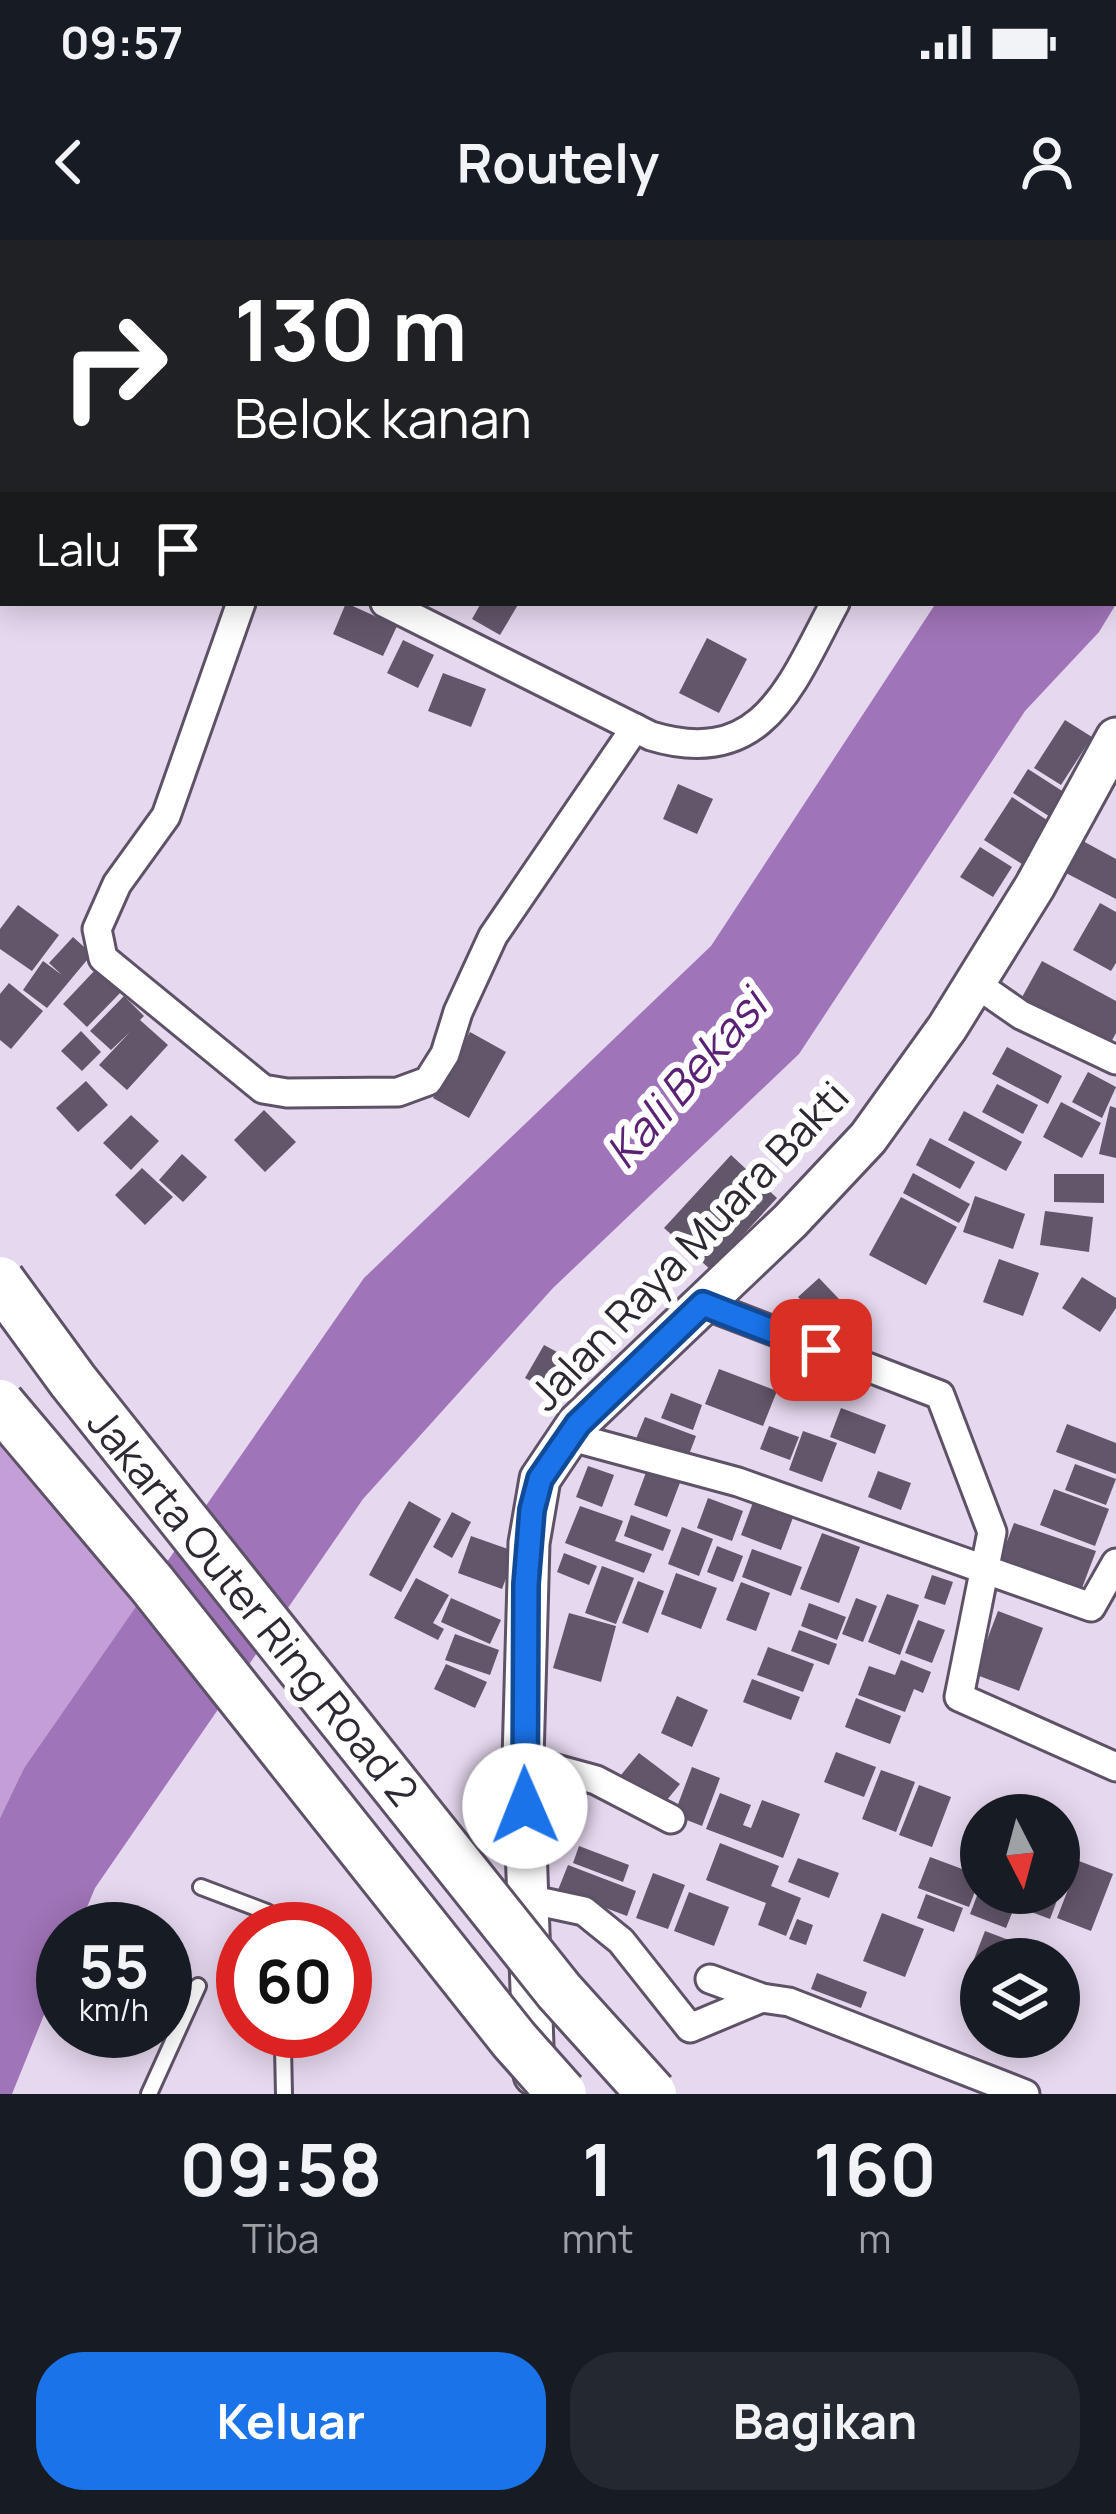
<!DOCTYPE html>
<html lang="id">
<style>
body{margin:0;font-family:Manrope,sans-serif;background:#242831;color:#f1f3f6;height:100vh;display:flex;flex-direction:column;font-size:45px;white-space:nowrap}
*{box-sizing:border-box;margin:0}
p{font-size:39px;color:#9ea1a6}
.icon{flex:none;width:66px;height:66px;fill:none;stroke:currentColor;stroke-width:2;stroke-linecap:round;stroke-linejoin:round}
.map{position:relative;height:1854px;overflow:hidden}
.details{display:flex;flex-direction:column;background:#171b24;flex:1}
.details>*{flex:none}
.hud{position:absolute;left:0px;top:0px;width:1116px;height:366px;box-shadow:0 6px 30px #0003;background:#202124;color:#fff;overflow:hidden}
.needle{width:78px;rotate:174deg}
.fabs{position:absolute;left:960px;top:1554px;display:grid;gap:24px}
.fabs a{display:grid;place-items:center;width:120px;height:120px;border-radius:50%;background:#171b24;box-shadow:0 6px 30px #0003;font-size:60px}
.speed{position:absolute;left:36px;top:1662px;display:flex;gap:24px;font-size:60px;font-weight:700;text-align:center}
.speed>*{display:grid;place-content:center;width:156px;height:156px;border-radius:50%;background:#171b24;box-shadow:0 6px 30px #0003;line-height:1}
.speed small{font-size:30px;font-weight:400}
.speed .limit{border:18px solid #d22;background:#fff;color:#111}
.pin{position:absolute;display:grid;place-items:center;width:102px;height:102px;color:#fff;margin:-51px;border-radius:24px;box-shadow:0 6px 18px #0006}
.me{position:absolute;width:132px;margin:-66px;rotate:359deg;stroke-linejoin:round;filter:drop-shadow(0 0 9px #0008)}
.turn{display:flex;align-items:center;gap:42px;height:252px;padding:0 36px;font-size:54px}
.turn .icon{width:156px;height:156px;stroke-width:2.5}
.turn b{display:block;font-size:84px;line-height:102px}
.then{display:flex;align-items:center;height:114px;padding:0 36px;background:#0003;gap:24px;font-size:45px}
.eta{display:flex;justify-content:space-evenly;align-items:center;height:204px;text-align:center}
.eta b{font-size:72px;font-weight:700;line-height:84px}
.action{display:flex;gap:24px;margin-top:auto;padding:24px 36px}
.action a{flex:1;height:138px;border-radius:48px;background:#1a73e8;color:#fff;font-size:48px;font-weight:700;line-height:138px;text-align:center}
.action a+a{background:#242831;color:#f1f3f6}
.status{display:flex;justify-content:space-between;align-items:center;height:84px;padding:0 60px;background:#171b24;direction:ltr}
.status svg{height:33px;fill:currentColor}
header{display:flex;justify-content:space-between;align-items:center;height:156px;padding:0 36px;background:#171b24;font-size:54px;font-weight:700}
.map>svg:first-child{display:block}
</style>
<div class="status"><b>09:57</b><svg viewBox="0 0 49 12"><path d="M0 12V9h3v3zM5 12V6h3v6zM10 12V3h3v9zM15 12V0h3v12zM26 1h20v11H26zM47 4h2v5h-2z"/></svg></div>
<header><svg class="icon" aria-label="back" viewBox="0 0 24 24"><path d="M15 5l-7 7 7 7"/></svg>Routely<svg class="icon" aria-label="person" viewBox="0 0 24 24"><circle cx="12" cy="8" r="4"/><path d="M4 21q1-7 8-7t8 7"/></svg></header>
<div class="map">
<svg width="1116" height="1854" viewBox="0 0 1116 1854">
<rect width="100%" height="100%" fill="#e6d8ef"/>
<!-- green -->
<polygon fill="#c39ed7" points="0,1167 152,1344 24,1528 0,1578"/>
<!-- water -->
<polygon fill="#a074b8" points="1116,64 1116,364 1099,392 1025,471 799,814 553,1048 363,1259 95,1648 78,1689 63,1689 63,1728 12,1854 0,1854 0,1578 24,1528 364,1038 711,706 936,363 1113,363"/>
<!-- building -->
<g fill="#62566a">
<polygon points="346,363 397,386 383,416 333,394"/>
<polygon points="481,363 519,363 500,395 472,379"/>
<polygon points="707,398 747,419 719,473 679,453"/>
<polygon points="403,400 434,415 418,448 387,433"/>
<polygon points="443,433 486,449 471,487 428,471"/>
<polygon points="1065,480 1092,497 1061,545 1034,528"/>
<polygon points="1028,529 1070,556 1055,580 1013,553"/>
<polygon points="678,544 713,559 697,594 663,579"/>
<polygon points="1012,557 1053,584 1025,626 984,600"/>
<polygon points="1081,600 1116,619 1116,659 1064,632"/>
<polygon points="980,607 1012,627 993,657 960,637"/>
<polygon points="1100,663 1116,672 1116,723 1111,731 1073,710"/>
<polygon points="18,665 59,695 32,731 0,709 0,689"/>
<polygon points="73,697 92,714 47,768 23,750 43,721 62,735 49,723"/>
<polygon points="1042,721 1116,761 1116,793 1109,806 1021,759"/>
<polygon points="96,729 121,752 87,787 63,764"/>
<polygon points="9,743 43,771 11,809 0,800 0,754"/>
<polygon points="124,756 144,776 140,780 168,805 127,850 99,825 130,792 111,810 90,791"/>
<polygon points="81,791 101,812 82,831 61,811"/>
<polygon points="470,792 506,812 469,878 433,858"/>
<polygon points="1007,807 1062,836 1048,864 992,834"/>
<polygon points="1088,832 1116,847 1102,878 1072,862"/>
<polygon points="86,841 108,865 78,892 56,868"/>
<polygon points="997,844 1038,865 1023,894 982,872"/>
<polygon points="1061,862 1101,883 1082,918 1043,897"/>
<polygon points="1110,866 1116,868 1116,918 1099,914"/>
<polygon points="264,870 296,902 265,932 234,900"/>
<polygon points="964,871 1022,902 1006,931 948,900"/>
<polygon points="131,875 159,901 131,930 103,903"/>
<polygon points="930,898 975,922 960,949 916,925"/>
<polygon points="182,914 207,937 183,962 159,940"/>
<polygon points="731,915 777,958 711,1030 664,988"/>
<polygon points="142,928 173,957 145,985 115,955"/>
<polygon points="913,933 970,964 959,983 903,953"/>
<polygon points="1054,934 1104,934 1104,963 1054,962"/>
<polygon points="975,956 1025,974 1013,1009 963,992"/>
<polygon points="901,957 957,987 926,1045 869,1015"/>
<polygon points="1045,971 1093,977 1089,1012 1040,1005"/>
<polygon points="999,1019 1039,1033 1023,1076 983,1062"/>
<polygon points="1082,1037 1116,1058 1116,1068 1100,1092 1062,1068"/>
<polygon points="819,1038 839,1059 818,1078 798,1057"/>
<polygon points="544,1105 585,1127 567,1160 525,1138"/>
<polygon points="719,1129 777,1151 763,1186 705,1164"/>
<polygon points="671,1153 702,1165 693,1190 661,1178"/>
<polygon points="841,1168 886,1185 875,1214 830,1197"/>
<polygon points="645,1177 696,1196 685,1225 633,1206"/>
<polygon points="1067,1184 1116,1203 1116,1234 1056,1212"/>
<polygon points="769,1186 799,1197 790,1220 760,1209"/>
<polygon points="803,1191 837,1203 822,1242 789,1230"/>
<polygon points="1075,1224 1116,1239 1106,1265 1065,1250"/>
<polygon points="588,1226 614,1235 602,1267 576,1257"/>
<polygon points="648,1227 681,1240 667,1277 634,1265"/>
<polygon points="878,1231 911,1243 901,1270 868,1257"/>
<polygon points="1054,1249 1109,1269 1095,1306 1040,1285"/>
<polygon points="755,1257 795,1272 781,1310 741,1295"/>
<polygon points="708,1258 743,1271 732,1301 697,1288"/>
<polygon points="409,1261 441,1279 401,1352 369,1335"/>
<polygon points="580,1266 623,1281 615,1301 652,1314 644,1333 565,1303"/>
<polygon points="452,1272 471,1282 452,1318 433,1307"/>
<polygon points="631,1275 671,1290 663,1311 624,1296"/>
<polygon points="1014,1283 1096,1311 1079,1356 997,1327"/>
<polygon points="682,1287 713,1299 699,1336 668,1324"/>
<polygon points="822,1293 860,1307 839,1363 800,1349"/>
<polygon points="471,1296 516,1312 502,1349 458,1333"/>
<polygon points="717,1306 743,1316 733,1342 707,1332"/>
<polygon points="752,1309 802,1327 791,1356 742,1337"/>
<polygon points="564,1313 597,1326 589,1345 557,1332"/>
<polygon points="602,1326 634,1338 616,1384 585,1373"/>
<polygon points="676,1333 717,1348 701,1389 661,1374"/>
<polygon points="932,1335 953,1342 945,1365 924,1358"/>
<polygon points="416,1338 449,1355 433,1383 444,1389 438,1400 394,1378"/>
<polygon points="638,1341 664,1351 648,1393 622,1383"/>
<polygon points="741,1342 770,1353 756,1391 726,1380"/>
<polygon points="887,1354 919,1365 900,1415 868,1402"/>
<polygon points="451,1358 501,1380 490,1404 441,1382"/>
<polygon points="856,1358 877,1366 863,1402 842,1394"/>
<polygon points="809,1363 846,1377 837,1400 801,1386"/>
<polygon points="998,1371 1043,1388 1019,1451 974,1434"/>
<polygon points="569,1373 616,1386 601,1442 553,1428"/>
<polygon points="918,1380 945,1390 932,1423 905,1413"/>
<polygon points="799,1390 837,1404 829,1425 791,1411"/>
<polygon points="455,1394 499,1410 490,1435 445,1420"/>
<polygon points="768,1407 814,1424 803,1452 757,1435"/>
<polygon points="901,1420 931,1432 923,1453 914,1449 905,1472 858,1455 869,1426 895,1435"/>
<polygon points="446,1424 487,1442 475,1468 434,1449"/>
<polygon points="752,1439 800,1457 791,1480 743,1462"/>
<polygon points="677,1456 708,1470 692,1507 661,1493"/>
<polygon points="856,1458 901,1476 890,1504 845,1487"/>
<polygon points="836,1512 876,1527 864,1557 824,1542"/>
<polygon points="639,1513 680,1544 662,1566 621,1535"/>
<polygon points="692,1527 720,1538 702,1586 674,1575"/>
<polygon points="881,1530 915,1542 896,1592 862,1579"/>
<polygon points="919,1545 951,1557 932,1607 899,1595"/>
<polygon points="720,1553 751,1565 743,1585 751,1588 762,1560 800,1574 783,1618 706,1589"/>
<polygon points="720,1603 779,1626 771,1646 801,1658 786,1696 758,1685 766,1663 706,1640"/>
<polygon points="579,1606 629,1625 623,1642 573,1623"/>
<polygon points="930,1617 981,1636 969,1667 918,1648"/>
<polygon points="798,1618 839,1633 829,1658 788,1642"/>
<polygon points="1059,1618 1071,1623 1050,1679 1018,1667 1023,1653 1059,1653"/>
<polygon points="1079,1621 1113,1634 1091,1691 1057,1678"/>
<polygon points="568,1625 636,1651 627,1676 558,1650"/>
<polygon points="653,1633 685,1645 668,1689 636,1678"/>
<polygon points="689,1652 729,1667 714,1706 674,1691"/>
<polygon points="978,1653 1020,1653 1006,1688 970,1674"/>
<polygon points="926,1654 963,1668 954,1692 917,1678"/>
<polygon points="882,1673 924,1689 905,1737 863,1721"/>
<polygon points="797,1679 813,1685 806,1705 789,1699"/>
<polygon points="985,1691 1022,1705 1016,1719 981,1719 981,1751 964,1745"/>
<polygon points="817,1733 867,1752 861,1768 811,1749"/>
</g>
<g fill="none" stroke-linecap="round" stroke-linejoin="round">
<defs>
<g id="service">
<polyline points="201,1647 267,1672 278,1689"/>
<polyline points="149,1854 198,1746"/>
<polyline points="284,1854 283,1807 288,1791"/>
</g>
<g id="minor">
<polyline points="950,0 959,3"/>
<polyline points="802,3 803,0"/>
<polyline points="0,315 3,315"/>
<polyline points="241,363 166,576 117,644 97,689 103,718 263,849 287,853 398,852 428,841 445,814 458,772 493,696 635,488"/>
<path d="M385,363L651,496C763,530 791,445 835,363"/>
<polyline points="975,743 1021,775 1116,820"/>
<polyline points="703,1064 940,1155 992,1292 959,1457 1116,1527"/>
<polyline points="568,1196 738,1242 1091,1367 1116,1323"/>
<polyline points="523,1520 596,1540 671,1579"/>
<polyline points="528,1659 584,1671 621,1701 690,1788 762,1758"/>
<polyline points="710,1739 762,1758 789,1762 1025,1854"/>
</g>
<polyline id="primary" points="534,1835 523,1520 529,1303 540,1239 577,1184 790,981 868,898 947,788 1035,646 1116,498"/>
</defs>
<!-- service casing -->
<use href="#service" stroke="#5e5266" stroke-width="20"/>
<!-- minor casing -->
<use href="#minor" stroke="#5e5266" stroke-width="33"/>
<!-- primary casing -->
<use href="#primary" stroke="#5e5266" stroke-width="45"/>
<!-- service -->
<use href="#service" stroke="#fff" stroke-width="14"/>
<!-- minor -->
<use href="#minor" stroke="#fff" stroke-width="27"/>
<!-- primary -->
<use href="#primary" stroke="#fff" stroke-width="39"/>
<defs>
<g id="motorway-bridge">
<polyline points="0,1041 73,1141 559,1751 652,1854"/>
<polyline points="0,1164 152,1344 514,1800 562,1854"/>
</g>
</defs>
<!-- motorway-bridge casing -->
<use href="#motorway-bridge" stroke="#5e5266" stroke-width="54" stroke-linecap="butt"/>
<!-- motorway-bridge -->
<use href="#motorway-bridge" stroke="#fff" stroke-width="48"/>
</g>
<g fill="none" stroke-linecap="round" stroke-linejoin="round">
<defs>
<polyline id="route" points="525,1566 526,1344 532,1270 540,1239 578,1184 703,1064 821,1110"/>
</defs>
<!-- route casing -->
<use href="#route" stroke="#114b97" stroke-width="30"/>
<!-- route -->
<use href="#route" stroke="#1a73e8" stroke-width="21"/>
</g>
<g text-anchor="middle" stroke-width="12" stroke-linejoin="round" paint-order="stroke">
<!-- street labels -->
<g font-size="42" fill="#2d2831" stroke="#fff">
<text transform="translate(689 1006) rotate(-46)" y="15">Jalan Raya Muara Bakti</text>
<text transform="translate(253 1367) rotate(51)" y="15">Jakarta Outer Ring Road 2</text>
</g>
<!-- water labels -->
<g font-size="45" font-style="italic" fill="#5a2174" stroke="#fff">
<text transform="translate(686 839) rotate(-49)" y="16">Kali Bekasi</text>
</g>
</g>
</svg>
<div class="fabs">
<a><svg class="needle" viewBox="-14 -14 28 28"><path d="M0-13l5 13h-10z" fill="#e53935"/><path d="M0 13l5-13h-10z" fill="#9ea1a6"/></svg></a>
<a><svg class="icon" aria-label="layers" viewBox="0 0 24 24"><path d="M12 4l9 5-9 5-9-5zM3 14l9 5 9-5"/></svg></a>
</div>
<div class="speed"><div>55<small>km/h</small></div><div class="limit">60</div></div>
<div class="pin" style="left:821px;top:1110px;background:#d93025"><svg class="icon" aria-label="arrive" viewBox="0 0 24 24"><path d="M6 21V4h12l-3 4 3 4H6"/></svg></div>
<svg class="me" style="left:525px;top:1566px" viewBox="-20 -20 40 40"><circle r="19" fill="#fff"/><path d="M0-13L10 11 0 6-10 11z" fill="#1a73e8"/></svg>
<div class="hud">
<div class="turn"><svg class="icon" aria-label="right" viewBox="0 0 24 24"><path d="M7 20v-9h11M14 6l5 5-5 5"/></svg><div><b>130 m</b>Belok kanan</div></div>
<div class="then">Lalu<svg class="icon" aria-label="arrive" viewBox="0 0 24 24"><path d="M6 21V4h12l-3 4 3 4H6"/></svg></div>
</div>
</div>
<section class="details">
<div class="eta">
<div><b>09:58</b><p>Tiba</p></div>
<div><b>1</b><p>mnt</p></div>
<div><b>160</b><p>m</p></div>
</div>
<div class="action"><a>Keluar</a><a>Bagikan</a></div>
</section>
